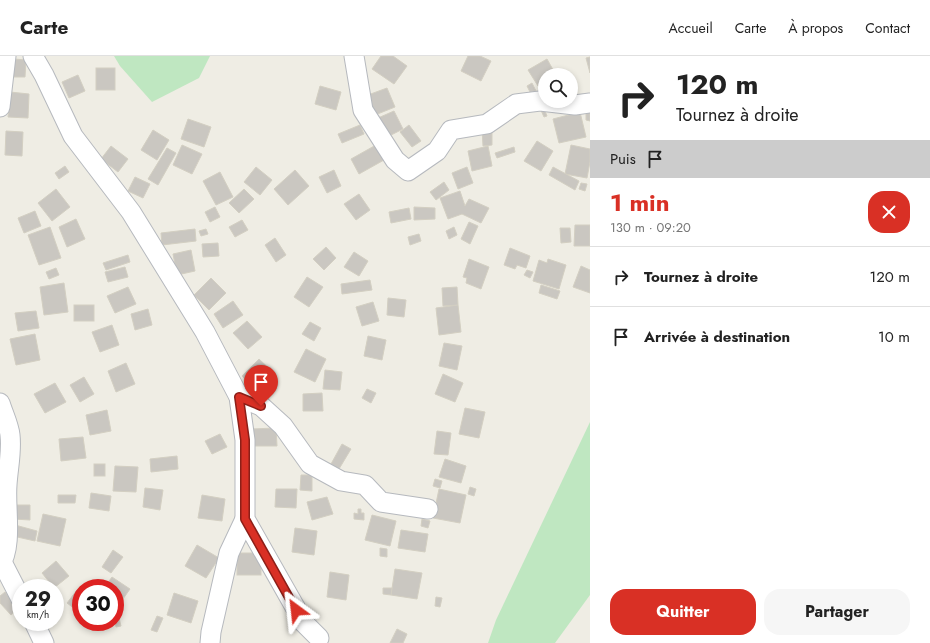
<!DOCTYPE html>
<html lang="fr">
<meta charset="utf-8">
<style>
body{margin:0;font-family:Jost,sans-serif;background:#f6f6f6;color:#222;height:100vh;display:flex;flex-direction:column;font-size:15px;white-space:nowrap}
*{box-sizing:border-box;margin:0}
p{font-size:13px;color:#767676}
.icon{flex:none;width:22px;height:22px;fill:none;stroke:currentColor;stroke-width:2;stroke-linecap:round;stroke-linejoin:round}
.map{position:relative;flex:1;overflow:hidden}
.panel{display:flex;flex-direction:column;background:#fff;width:340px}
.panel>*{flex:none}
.guide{background:#fff;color:#222;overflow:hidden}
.controls{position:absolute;left:538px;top:12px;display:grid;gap:8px}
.controls a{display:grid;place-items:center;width:40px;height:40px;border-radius:50%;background:#fff;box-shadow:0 2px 6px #0003;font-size:20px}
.speed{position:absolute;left:12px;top:523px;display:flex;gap:8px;font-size:20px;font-weight:700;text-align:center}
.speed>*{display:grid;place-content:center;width:52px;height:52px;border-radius:50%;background:#fff;box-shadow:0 2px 6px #0003;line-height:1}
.speed small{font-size:10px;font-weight:400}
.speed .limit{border:6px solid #d22;background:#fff;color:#111}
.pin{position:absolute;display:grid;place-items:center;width:34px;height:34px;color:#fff;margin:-41px -17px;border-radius:50% 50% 50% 0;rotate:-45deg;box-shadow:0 0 4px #0007}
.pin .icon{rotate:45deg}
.me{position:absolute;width:44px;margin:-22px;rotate:330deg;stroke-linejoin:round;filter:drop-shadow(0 0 3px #0008)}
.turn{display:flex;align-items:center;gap:14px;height:84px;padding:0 20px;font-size:18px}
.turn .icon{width:52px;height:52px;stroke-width:2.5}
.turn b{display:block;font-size:28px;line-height:34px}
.then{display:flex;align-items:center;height:38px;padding:0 20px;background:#0003;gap:8px;font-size:15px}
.round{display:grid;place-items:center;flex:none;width:42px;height:42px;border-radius:16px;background:#f6f6f6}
.summary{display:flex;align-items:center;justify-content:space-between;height:68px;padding:0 20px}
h1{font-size:24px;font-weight:700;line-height:30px;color:#d93025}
.action{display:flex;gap:8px;margin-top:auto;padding:8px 20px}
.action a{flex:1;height:46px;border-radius:16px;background:#d93025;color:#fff;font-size:16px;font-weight:700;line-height:46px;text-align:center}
.action a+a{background:#f6f6f6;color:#222}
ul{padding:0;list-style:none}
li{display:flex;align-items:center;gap:12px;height:60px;padding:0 20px;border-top:1px solid #e0e0e0}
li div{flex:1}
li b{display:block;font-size:15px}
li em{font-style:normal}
header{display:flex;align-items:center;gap:24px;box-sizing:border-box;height:56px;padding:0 20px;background:#fff;border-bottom:1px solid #e0e0e0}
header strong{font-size:19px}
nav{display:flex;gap:22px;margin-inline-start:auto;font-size:14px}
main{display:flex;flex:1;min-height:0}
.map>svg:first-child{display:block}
</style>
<header>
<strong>Carte</strong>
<nav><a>Accueil</a><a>Carte</a><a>À propos</a><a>Contact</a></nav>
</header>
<main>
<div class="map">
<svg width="590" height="587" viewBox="0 0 590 587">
<rect width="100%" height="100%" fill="#efede4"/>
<!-- green -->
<g fill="#bfe7c1">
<polygon points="114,0 210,0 199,22 152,46 120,10"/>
<polygon points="590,366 590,539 555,587 488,587 496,564"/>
</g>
<!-- building -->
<g fill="#cac7c1" stroke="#d3cfc2">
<polygon points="381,0 393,0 407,10 394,28 372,13"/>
<polygon points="468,0 480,0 491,5 481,25 461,15"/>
<polygon points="590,1 590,17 586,2"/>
<polygon points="14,3 26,4 25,21 13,21"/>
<polygon points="547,3 556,19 545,19 545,25 538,30 528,14"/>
<rect x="96" y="12" width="19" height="22"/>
<polygon points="78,19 85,35 69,42 62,26"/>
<polygon points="532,27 536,35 531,38 527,30"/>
<polygon points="320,30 341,36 336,54 315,48"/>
<polygon points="387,32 395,51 375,59 368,39"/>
<polygon points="10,36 29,38 28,62 8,61"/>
<polygon points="543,50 547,60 544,61 540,52"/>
<polygon points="394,55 403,73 387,81 378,62"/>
<polygon points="580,56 586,81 559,87 553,63"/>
<polygon points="586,56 590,56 590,65 586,64"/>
<polygon points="188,63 211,71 204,91 181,83"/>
<polygon points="360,69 364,78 342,87 338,78"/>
<polygon points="409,69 421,85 412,91 400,76"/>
<polygon points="482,73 492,73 492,89 483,90"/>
<polygon points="153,74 169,84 157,104 141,94"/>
<polygon points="6,75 23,76 22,100 5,99"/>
<polygon points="537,85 553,95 541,115 524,105"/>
<polygon points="182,89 202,98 192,118 173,109"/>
<polygon points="376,89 384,104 359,118 351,103"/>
<polygon points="571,89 590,93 590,106 587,122 565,118"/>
<polygon points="111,90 128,103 118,116 101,103"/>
<polygon points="488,90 492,110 472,115 468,95"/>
<polygon points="514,91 515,96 497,102 495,97"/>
<polygon points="167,92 176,97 158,129 148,123"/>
<polygon points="65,110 69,116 59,123 55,117"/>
<polygon points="256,111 272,124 260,139 244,126"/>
<polygon points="467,111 473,127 458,133 452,117"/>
<polygon points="553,111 579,125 575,134 549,119"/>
<polygon points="295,114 309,130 288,149 274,133"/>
<polygon points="334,114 341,130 327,137 319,121"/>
<polygon points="220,116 233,141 216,149 203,125"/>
<polygon points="135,121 150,128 143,142 128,135"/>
<polygon points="444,126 449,134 436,144 430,136"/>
<polygon points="581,127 587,128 585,135 579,133"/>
<polygon points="56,133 70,151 52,165 38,147"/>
<polygon points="244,133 254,143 239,157 229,147"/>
<polygon points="460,135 465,150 469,143 489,152 481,167 462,158 448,163 440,142"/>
<polygon points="359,138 370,154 356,164 344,148"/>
<polygon points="215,151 220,161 210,166 205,156"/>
<polygon points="414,151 435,152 435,163 414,164"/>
<polygon points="409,152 411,163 391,167 389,156"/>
<polygon points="35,155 41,170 24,177 18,162"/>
<polygon points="76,163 85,183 67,191 59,171"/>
<polygon points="242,164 248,174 235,181 229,171"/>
<polygon points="469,166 478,170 470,188 461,183"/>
<polygon points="575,169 590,169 590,190 574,190"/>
<polygon points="50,171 61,202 39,209 28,179"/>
<polygon points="454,171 457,179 449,183 446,175"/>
<polygon points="560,172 570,172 571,186 561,187"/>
<polygon points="195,173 196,185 162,189 161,177"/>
<polygon points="206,173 208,178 201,180 199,175"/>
<polygon points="419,178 421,185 410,189 408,181"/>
<polygon points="275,182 286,199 276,206 265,189"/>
<polygon points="218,187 219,200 203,201 202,188"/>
<polygon points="326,191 336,202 324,214 313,203"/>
<polygon points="510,192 530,200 526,212 517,209 515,213 504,209"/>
<polygon points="191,194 195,215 177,219 173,198"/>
<polygon points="354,196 368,205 359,220 344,211"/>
<polygon points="128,199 130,206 106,214 103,207"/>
<polygon points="469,203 489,211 481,233 466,227 467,222 463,221"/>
<polygon points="548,203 566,209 559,233 533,225 539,204 547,207"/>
<polygon points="581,210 590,214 590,237 573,231"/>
<polygon points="125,211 128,221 108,226 105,216"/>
<polygon points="56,212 59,219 49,223 46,216"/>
<polygon points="527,214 533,216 530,222 524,219"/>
<polygon points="307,221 323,231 309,251 294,241"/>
<polygon points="211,222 226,237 209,254 194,239"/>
<polygon points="370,224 372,234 342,238 341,228"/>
<polygon points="64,227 68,256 44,259 40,231"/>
<polygon points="541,229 560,235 557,243 539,237"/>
<polygon points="128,231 136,248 115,257 107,240"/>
<polygon points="457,231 458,249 443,250 442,232"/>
<polygon points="388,242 406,244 404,261 387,259"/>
<polygon points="233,245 243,259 223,272 214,258"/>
<polygon points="373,246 379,265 362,270 356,251"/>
<rect x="74" y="249" width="20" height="16"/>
<polygon points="458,249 461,276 439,279 436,252"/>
<polygon points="148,253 152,269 135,274 131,258"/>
<polygon points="36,255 39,272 18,275 15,257"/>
<polygon points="247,265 262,281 248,293 233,277"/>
<polygon points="310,266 321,272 314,285 302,278"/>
<polygon points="112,269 119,289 100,296 92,276"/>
<polygon points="35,278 40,304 16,309 10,283"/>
<polygon points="368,280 386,284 382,304 364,300"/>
<polygon points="444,287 462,290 457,314 439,310"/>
<polygon points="306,293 326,303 315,326 294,316"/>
<polygon points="259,303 276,319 259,336 242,320"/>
<polygon points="126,307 135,328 116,336 108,315"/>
<polygon points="325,314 342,316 340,334 323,333"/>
<polygon points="443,318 463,327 455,346 435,338"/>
<polygon points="84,321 94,338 80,346 70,329"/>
<polygon points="55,327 66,346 45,357 34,338"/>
<polygon points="367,333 376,337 371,347 362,342"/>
<polygon points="322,337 323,355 303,355 303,338"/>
<polygon points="465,352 485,356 479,382 459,378"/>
<polygon points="107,354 111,375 90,379 86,359"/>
<polygon points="276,372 277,390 251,390 251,373"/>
<polygon points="437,375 451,377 448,399 434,398"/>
<polygon points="220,378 227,391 212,398 205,385"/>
<polygon points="83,381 86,402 61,405 59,383"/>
<polygon points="342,388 351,393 339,413 331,408"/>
<polygon points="177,400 178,413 151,416 150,403"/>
<polygon points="445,403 466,410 461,427 439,421"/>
<rect x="94" y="408" width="11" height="12"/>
<polygon points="115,410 138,411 136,436 113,435"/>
<polygon points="301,419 312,419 312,435 300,434"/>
<polygon points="435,423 442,425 440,432 433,430"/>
<polygon points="470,431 476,433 474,440 468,438"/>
<polygon points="145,432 163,434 160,454 143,451"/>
<polygon points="276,433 297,433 296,452 275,451"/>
<polygon points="439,433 466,439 460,467 433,462"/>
<polygon points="91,437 111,440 109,455 89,452"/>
<polygon points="58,439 76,439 75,447 58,447"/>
<polygon points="202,439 225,443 222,465 198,462"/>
<polygon points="327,441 333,458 312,464 307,446"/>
<polygon points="14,449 30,449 30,464 14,463"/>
<polygon points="358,453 361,453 361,457 364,457 364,464 354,463 354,457 358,458"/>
<polygon points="43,458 66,463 60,490 37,485"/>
<polygon points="372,459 396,465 390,490 365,484"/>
<polygon points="422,463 430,465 428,472 421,470"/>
<polygon points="15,469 37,475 35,485 13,480"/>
<polygon points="295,472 317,475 314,499 292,496"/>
<polygon points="401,474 428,478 425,496 398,492"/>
<polygon points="197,489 219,502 206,522 185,510"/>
<polygon points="380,492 387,493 387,501 380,500"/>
<polygon points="113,494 123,501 111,517 102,511"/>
<rect x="237" y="497" width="24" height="22"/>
<polygon points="56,505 69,520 54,532 42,517"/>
<polygon points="395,513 422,517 417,543 391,539"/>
<polygon points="330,516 349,519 346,544 327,541"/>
<polygon points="112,521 130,533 118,550 115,549 115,532 104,532"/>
<polygon points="383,532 392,532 391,539 383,538"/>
<polygon points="77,534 81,538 81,554 79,556 67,547"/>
<polygon points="5,536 19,552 11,559 0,547 0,540"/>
<polygon points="174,537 198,545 191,567 167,559"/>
<polygon points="436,541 442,542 440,551 435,550"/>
<polygon points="117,554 121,570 116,571 115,566 115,555"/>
<polygon points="157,560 163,562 157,576 151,574"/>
<polygon points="397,573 407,578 403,587 390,587"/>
</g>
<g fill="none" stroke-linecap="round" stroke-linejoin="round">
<defs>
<g id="minor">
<polyline points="33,0 44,19 73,80 131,156 205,276 239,341 245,384 245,463 304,567 319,582"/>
<polyline points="354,0 363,54 395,104 408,115 437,95 451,74 487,68 516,48 540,45 575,49 590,47"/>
<polyline points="0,51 6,0"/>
<polyline points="239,341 261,350 283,370 310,408 341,425 365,429 381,446 428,453"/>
<path d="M0,347C3,357 9,369 10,379C12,396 8,412 7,429C5,451 13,490 0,509"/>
<polyline points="2,506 21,543"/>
<polyline points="34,566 44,587"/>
<polyline points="210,587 211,576 229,497 245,463"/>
</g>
</defs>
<!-- minor casing -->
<use href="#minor" stroke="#b6b9be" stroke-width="21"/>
<!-- minor -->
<use href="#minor" stroke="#fff" stroke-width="19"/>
</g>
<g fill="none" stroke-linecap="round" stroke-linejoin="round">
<defs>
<polyline id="route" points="261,350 239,341 245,384 245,463 296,554"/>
</defs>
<!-- route casing -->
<use href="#route" stroke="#8d1f18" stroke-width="10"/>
<!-- route -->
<use href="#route" stroke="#d93025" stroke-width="7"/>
</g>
</svg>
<div class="controls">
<a><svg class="icon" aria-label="search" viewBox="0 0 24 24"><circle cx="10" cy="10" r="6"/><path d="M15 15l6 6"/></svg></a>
</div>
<div class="speed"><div>29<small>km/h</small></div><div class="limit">30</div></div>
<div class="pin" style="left:261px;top:350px;background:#d93025"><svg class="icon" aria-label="arrive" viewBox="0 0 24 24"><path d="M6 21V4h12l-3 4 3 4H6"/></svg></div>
<svg class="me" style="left:296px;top:554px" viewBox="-20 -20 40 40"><path d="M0-17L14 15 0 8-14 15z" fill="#d93025" stroke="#fff" stroke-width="4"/></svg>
</div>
<section class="panel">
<div class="guide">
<div class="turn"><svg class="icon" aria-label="right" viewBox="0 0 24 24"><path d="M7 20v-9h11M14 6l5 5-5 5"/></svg><div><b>120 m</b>Tournez à droite</div></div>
<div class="then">Puis<svg class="icon" aria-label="arrive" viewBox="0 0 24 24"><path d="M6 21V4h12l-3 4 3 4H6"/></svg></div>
</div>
<div class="summary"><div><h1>1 min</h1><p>130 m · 09:20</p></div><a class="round" style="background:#d93025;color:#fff"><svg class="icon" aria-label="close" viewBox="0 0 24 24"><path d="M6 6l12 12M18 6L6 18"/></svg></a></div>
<ul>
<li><svg class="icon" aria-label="right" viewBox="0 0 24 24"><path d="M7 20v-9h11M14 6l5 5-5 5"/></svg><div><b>Tournez à droite</b></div><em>120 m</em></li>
<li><svg class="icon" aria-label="arrive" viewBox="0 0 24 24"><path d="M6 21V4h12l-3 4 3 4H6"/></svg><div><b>Arrivée à destination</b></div><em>10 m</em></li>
</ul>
<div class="action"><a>Quitter</a><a>Partager</a></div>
</section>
</main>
